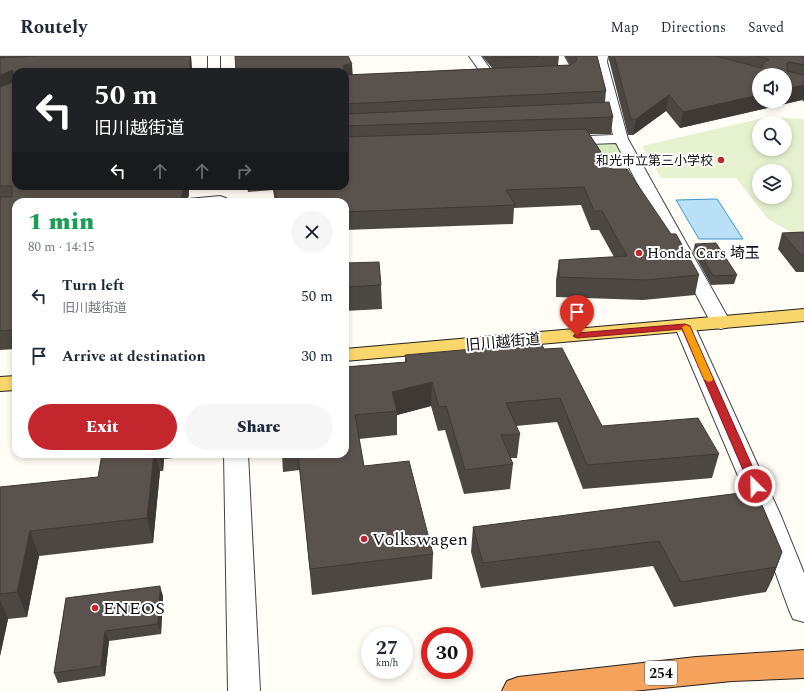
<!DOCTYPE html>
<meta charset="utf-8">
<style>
body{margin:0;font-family:Spectral,"Noto Sans JP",serif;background:#f6f6f7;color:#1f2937;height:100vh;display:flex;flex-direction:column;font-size:15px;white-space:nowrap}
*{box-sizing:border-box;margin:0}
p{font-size:13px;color:#747a83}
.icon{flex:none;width:22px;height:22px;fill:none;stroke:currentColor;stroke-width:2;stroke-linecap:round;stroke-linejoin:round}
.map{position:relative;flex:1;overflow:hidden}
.drawer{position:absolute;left:12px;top:142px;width:337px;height:260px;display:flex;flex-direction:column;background:#fff;border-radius:12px;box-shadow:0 2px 6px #0003}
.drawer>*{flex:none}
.hud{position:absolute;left:12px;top:12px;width:337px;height:122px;border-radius:12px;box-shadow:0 2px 6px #0003;background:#202124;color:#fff;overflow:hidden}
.tools{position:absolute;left:752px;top:12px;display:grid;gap:8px}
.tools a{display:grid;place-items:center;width:40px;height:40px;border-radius:50%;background:#fff;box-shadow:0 2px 6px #0003;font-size:20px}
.speed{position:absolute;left:361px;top:571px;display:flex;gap:8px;font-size:20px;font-weight:700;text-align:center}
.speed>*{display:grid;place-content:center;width:52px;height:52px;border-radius:50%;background:#fff;box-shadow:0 2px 6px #0003;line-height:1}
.speed small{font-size:10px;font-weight:400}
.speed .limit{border:6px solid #d22;background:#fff;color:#111}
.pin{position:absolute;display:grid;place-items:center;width:34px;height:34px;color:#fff;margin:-41px -17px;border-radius:50% 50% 50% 0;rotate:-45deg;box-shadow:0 0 4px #0007}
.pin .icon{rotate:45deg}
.me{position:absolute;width:44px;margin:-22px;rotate:337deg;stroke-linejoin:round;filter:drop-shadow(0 0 3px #0008)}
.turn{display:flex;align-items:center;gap:14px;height:84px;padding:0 16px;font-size:18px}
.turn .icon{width:52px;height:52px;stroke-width:2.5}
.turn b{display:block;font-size:28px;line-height:34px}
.lanes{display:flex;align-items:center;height:38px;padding:0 16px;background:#0003;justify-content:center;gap:20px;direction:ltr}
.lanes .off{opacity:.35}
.round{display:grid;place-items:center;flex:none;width:42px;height:42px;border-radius:21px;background:#f6f6f7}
.head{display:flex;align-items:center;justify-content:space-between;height:68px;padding:0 16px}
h1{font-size:24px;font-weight:800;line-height:30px;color:#1e9e55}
.action{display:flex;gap:8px;margin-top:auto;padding:8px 16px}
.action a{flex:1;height:46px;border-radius:24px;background:#c4262e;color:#fff;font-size:16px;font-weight:800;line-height:46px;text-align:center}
.action a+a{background:#f6f6f7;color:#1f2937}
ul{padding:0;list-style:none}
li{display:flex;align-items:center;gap:12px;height:60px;padding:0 16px}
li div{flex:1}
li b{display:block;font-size:15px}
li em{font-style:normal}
header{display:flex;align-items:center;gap:24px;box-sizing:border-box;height:56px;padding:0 20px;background:#fff;border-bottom:1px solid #e0e1e3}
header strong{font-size:19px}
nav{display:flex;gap:22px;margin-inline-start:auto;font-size:14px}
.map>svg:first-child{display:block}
</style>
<header>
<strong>Routely</strong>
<nav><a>Map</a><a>Directions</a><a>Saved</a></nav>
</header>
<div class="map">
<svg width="804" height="635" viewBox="0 0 804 635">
<rect width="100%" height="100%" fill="#fffdf5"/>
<!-- green -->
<polygon fill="#d5ebbd" points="612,87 618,88 630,107 603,108 590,88"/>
<!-- pitch -->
<path fill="#e6f2cf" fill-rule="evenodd" d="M767,61L804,63V180L799,181L768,163L736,122H661L642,90ZM759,67H785V93H759ZM759,115H785V141H759Z"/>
<!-- water -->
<polygon fill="#b9e0f7" stroke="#3f96cf" points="717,143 743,183 699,183 676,144"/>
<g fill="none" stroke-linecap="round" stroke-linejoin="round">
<defs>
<g id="minor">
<rect x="208" y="0" width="12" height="16"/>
<polygon points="469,0 481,0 496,21 494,24 486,24"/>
<polygon points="552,0 564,0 574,18 572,21 546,22 544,19 546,16 560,15"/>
<polygon points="596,0 608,0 607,6 628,83 731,267 728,271 721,273 714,271 711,267 616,87 564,89 559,88 557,85 559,82 564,81 613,79 595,6"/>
<polygon points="220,140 226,142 228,145 186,146 188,143"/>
<polygon points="685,265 692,267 695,271 781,460 804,517 804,566 793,563 789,554 755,460 675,271 678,267"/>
<polygon points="224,398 248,398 260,635 228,635"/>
</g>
<g id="major">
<polygon points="804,253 804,265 345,305 345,293"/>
<polygon points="16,320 16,334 0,335 0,321"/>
</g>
<polygon id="highway" points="804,594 804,622 732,625 633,635 502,635 507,625 518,621 696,601"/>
</defs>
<!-- minor casing -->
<use href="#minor" stroke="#444" stroke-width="2"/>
<!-- major casing -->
<use href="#major" stroke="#222" stroke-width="2"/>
<!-- highway casing -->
<use href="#highway" stroke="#222" stroke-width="2"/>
<!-- minor -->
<use href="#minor" fill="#fff" fill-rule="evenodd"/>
<!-- major -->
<use href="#major" fill="#f9d66b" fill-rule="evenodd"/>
<!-- highway -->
<use href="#highway" fill="#f5a25d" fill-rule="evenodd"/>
</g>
<!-- wall -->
<g fill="#4d4742">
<polygon points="0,0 191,0 192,16 16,16 16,130 189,130 189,140 186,144 187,146 16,146 16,293 0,294"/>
<polygon points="482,0 559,0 558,9 570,9 565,0 597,0 606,35 605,46 613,61 611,78 589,78 612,113 699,219 695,239 643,244 556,241 556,224 559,204 614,201 599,174 591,174 581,149 514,152 513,168 345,174 345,146 275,146 273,134 248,136 247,130 345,130 345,16 353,19 492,12"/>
<polygon points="608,0 804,0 804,46 802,44 680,72 666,55 633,79 628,79"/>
<polygon points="804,176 804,216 796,216 778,193 782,177"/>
<polygon points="695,188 737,219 734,228 711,229 693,196"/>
<polygon points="345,207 381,229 382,253 345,255"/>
<polygon points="544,293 602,370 719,398 712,422 583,433 557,366 516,370 520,378 517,402 510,402 513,408 510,433 464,438 445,374 438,375 431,350 397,359 397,379 359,383 364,410 433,498 432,523 312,539 300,414 283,416 282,398 345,398 345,311 405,306 405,299"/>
<polygon points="102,398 183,398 183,401 164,403 163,415 160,415 153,487 39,500 27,561 8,563 0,600 0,431 98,421"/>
<polygon points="756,435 782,496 773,521 766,536 674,551 653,510 481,532 471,496 473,471"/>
<polygon points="163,540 161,578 109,585 105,620 58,627 54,617 66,542"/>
</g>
<!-- shaded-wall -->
<g fill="#3f3936">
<polygon points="190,0 191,0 192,16 190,16"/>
<polygon points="352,8 353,23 345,24 345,16 344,16 343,9"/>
<polygon points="13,14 16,26 0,34 0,19"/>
<polygon points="804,29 804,38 802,44 680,72 683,56 759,39 759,45 785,45 785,33"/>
<polygon points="669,39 666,55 633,79 636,63"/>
<polygon points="182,130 189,130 189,140 186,144 187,146 182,146"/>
<polygon points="432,326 431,350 397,359 397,355 392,336"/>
<polygon points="154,398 156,398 160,415 153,487 147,462"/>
<polygon points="159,398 163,398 164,403 163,415"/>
<polygon points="30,475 39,500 27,561 17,536"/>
<polygon points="782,496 773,521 766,536"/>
<polygon points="160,530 163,540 161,578 158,568"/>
<polygon points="0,544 8,563 0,600"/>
<polygon points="105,575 109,585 105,620 101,610"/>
</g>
<!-- building -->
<g fill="#5a524d" stroke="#3f3936">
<polygon points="36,0 190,0 190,16 16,16 16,130 182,130 184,131 181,143 177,144 176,146 16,146 16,274 0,275 0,141 12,141 12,130 0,130 0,31 13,26 13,14 0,19 0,2"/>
<polygon points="235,0 348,0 352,8 343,9 344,16 236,16"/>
<polygon points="494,0 538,0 496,2"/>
<polygon points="575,0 597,0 606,35 345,48 345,19 570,9 577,4"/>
<polygon points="614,0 715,0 762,12 764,6 769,4 768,3 756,0 804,0 804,9 789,6 787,7 787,15 804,19 804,29 785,33 785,19 759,19 759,39 683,56 669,39 636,63 631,63"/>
<polygon points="609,46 613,61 345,70 345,58"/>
<polygon points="586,73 612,113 627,113 671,178 676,178 699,219 646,224 559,221 559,204 627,200 602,155 594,155 584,131 506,134 515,149 345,156 345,146 277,146 274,130 345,130 345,81"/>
<polygon points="804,176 804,199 801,199 782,177"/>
<polygon points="716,187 737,219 713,220 695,188"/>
<polygon points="379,206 381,229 345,231 345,207"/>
<polygon points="541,287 544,293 562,292 602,370 698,362 719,398 587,409 560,342 506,347 520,378 501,379 513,408 465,414 446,350 439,351 432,326 392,336 397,355 355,359 364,410 409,405 433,498 310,513 298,398 345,398 345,311 407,306 405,299"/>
<polygon points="102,398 154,398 147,462 30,475 17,536 0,538 0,431 98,421"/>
<polygon points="756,435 782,496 776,511 681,526 659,485 483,507 473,471"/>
<polygon points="160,530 158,568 105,575 101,610 54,617 66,542"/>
</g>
<!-- route -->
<polygon fill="#c4262e" stroke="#7f191e" points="685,268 690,270 761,430 759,433 755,434 750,430 682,273 577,282 573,280 577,277"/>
<!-- slow -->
<polygon fill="#f59e0b" points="686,269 690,271 713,323 712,325 708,326 704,323 682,271"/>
<!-- markers -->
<g fill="#c4262e" stroke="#fff" stroke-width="1.5">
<circle cx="721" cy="104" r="4"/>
<circle cx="639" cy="197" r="4"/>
<circle cx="364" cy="483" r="4"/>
<circle cx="95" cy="552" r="4"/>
</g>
<g text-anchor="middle" stroke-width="4" stroke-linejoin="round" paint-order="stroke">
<!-- far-poi labels -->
<g font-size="13" fill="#111" stroke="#fff" text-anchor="end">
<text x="713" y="109">和光市立第三小学校</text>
</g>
<!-- shield labels -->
<rect fill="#fff" stroke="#585858" stroke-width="1" x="645" y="605" width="32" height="24" rx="3"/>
<g font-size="14" font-weight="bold" fill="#111">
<text x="661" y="622">254</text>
</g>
<!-- poi labels -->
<g font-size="15" fill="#111" stroke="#fff" text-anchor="start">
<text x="647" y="202">Honda Cars 埼玉</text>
</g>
<!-- street labels -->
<g font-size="15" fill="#111" stroke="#fff">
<text transform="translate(503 286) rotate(-5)" y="5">旧川越街道</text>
</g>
<!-- near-poi labels -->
<g font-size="18" fill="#111" stroke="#fff" text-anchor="start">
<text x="372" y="489">Volkswagen</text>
<text x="103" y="558">ENEOS</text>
</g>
</g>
</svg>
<div class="tools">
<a><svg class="icon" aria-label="sound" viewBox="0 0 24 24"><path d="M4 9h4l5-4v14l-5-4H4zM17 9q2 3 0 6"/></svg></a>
<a><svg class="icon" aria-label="search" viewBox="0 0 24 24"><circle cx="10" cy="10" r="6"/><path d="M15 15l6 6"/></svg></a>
<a><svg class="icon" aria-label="layers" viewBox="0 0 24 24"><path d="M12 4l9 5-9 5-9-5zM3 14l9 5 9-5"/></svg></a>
</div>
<div class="speed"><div>27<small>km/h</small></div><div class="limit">30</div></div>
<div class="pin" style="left:577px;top:280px;background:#d93025"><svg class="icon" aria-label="arrive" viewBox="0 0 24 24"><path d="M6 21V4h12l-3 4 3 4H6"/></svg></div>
<svg class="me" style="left:755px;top:430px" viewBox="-20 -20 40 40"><circle r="17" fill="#c4262e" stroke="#fff" stroke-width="3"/><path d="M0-11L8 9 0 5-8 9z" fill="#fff"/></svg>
<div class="hud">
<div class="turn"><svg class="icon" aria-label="left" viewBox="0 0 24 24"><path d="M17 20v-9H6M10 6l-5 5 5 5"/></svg><div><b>50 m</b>旧川越街道</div></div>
<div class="lanes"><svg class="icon" aria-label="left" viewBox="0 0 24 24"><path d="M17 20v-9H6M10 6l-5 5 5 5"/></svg><svg class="icon off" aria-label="ahead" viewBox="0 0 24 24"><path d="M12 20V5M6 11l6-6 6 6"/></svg><svg class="icon off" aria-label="ahead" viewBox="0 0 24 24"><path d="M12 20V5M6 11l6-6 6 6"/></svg><svg class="icon off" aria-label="right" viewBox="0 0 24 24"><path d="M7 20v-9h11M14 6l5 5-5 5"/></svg></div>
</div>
<section class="drawer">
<div class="head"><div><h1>1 min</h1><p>80 m · 14:15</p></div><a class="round"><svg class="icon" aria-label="close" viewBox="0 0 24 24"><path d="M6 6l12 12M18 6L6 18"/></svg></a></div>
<ul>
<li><svg class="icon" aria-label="left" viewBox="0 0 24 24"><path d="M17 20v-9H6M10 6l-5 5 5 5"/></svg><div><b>Turn left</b><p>旧川越街道</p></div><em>50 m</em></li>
<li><svg class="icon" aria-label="arrive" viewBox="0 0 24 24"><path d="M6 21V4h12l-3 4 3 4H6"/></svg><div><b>Arrive at destination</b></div><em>30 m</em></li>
</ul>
<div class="action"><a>Exit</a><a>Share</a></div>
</section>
</div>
